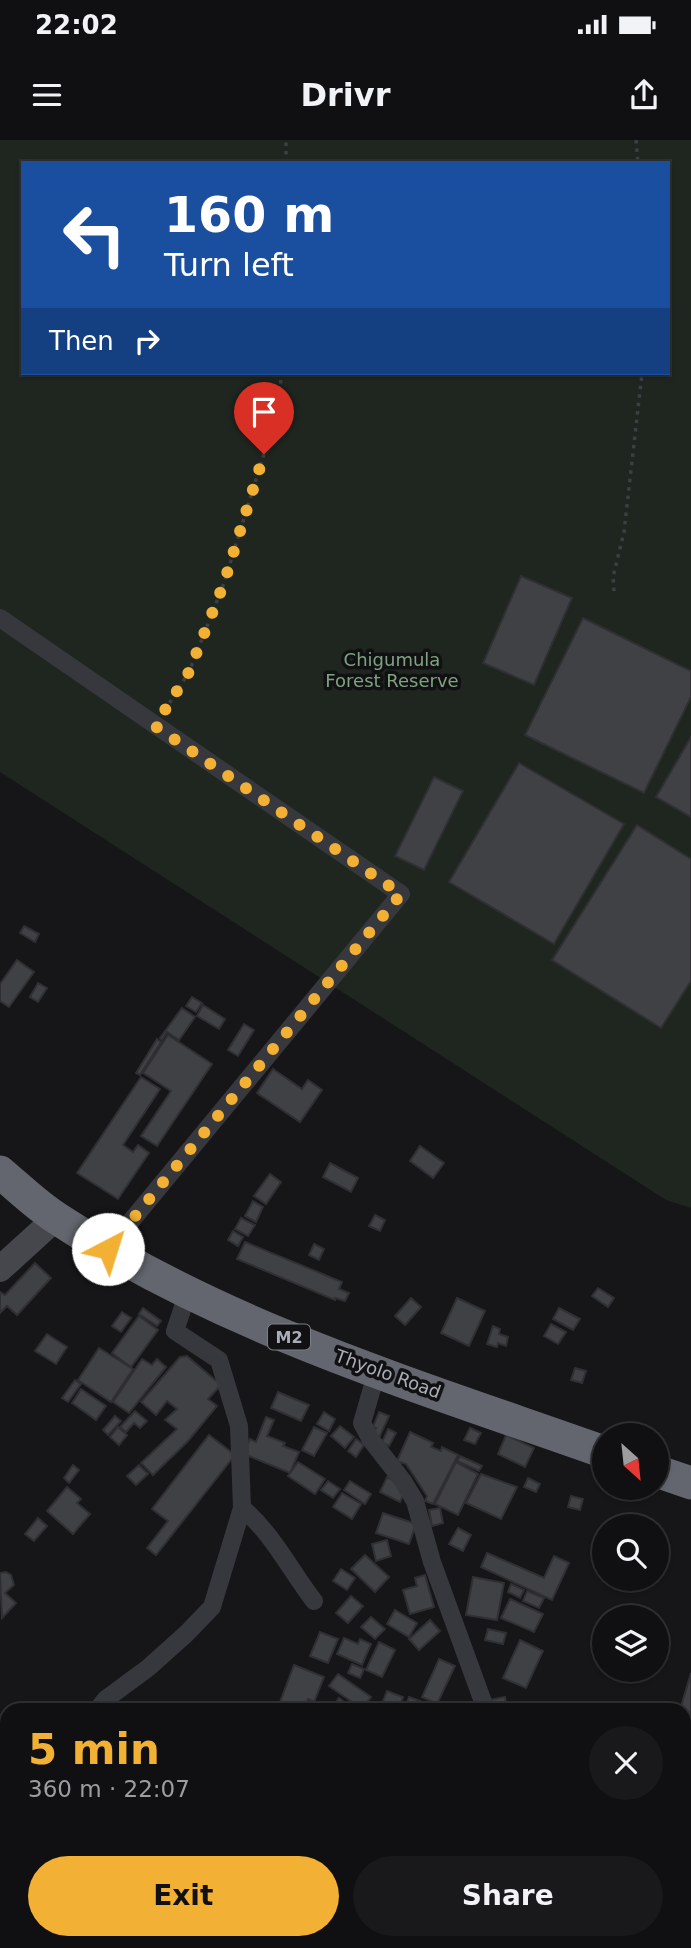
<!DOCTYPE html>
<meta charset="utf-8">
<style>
body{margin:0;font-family:"DejaVu Sans",sans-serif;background:#19191b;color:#f1f3f6;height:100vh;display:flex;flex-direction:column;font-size:26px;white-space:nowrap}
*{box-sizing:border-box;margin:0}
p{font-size:23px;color:#9c9d9f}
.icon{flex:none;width:38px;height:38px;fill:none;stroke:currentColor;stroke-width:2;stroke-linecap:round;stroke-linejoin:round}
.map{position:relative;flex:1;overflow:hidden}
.drawer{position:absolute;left:0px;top:1563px;width:691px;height:247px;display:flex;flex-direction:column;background:#101012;border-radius:21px 21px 0 0;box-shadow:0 2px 5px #0004,0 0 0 2px #303032}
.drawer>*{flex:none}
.banner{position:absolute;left:21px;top:21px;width:649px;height:214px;border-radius:0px;box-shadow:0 2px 5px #0004,0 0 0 2px #303032;background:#1a4fa0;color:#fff;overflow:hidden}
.needle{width:46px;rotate:153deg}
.controls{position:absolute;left:592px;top:1283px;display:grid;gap:14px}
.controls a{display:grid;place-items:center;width:77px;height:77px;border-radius:50%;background:#101012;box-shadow:0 2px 5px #0004,0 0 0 2px #303032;font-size:35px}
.pin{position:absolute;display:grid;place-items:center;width:60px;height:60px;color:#fff;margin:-72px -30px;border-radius:50% 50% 50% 0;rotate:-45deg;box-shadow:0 0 7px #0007}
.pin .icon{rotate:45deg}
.me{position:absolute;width:77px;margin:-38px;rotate:40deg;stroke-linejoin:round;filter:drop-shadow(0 0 5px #0008)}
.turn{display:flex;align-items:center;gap:24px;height:147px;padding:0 28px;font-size:32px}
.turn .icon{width:91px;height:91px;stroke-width:2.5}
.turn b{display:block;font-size:49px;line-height:60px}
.then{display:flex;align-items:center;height:66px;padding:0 28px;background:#0003;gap:14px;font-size:26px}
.round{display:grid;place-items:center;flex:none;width:74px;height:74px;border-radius:37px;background:#19191b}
.summary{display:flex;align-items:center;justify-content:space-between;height:119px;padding:0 28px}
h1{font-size:42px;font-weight:700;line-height:52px;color:#f2b134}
.primary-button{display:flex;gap:14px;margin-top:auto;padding:14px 28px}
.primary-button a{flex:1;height:80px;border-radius:42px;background:#f2b134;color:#111;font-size:28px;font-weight:700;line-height:80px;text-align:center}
.primary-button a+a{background:#19191b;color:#f1f3f6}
.status{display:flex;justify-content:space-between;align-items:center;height:49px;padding:0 35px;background:#101012;direction:ltr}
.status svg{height:19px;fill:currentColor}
header{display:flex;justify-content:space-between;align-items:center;height:91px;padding:0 28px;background:#101012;font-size:32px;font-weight:700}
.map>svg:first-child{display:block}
</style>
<div class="status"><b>22:02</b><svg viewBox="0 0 49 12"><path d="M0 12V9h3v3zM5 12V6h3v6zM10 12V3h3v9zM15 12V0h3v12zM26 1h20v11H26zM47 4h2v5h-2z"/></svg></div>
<header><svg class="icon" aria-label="menu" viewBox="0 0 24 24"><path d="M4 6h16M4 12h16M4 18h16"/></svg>Drivr<svg class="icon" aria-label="share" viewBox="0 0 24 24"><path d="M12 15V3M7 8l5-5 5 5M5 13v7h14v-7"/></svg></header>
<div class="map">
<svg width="691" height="1808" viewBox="0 0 691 1808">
<rect width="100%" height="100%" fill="#161618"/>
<!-- green -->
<path fill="#1e261f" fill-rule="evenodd" d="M0,0H691V1068L666,1060L0,632ZM23,23H668V233H23Z"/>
<!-- building -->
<g fill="#404145" stroke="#303034" stroke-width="2">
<polygon points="521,436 572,458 534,545 483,523"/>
<polygon points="583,478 691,531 691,557 644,653 525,595"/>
<polygon points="691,597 691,677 656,657"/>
<polygon points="519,623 624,684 554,804 449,742"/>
<polygon points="434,637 463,651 424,730 395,716"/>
<polygon points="637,685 691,719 691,841 661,888 552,820"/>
<polygon points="24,786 39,794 35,802 20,793"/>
<polygon points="17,820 34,832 9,867 0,861 0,844"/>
<polygon points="38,843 47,848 38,862 30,857"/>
<polygon points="192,857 202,863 196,872 186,866"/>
<polygon points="203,865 225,879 219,889 197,876"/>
<polygon points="182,868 195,877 179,900 167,892 162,900 160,898"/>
<polygon points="244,884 254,890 238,916 228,910"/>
<polygon points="168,895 212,924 157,1006 141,996 171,951 143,933"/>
<polygon points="157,899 161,902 140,935 136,933"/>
<polygon points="273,929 302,949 308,940 322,950 300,982 257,953"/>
<polygon points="141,937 160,949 123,1005 133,1012 138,1005 149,1013 118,1059 77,1033"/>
<polygon points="420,1006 444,1023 433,1038 410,1021"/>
<polygon points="330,1023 358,1038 351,1052 323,1037"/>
<polygon points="270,1034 281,1042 266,1064 254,1056"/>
<polygon points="253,1061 263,1067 256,1082 245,1076"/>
<polygon points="375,1075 385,1080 380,1091 369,1086"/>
<polygon points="241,1078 255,1085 248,1096 235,1089"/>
<polygon points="233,1091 243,1097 238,1106 228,1100"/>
<polygon points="245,1102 342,1142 339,1149 349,1153 345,1161 335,1158 335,1160 237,1119"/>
<polygon points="314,1104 324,1109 319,1120 309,1115"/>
<polygon points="35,1123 51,1138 17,1175 7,1166 0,1173 0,1152 5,1155"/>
<polygon points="598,1148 614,1158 608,1167 592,1156"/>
<polygon points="411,1158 421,1167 405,1185 395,1176"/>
<polygon points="457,1158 485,1171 469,1206 441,1193"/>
<polygon points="143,1168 161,1181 157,1186 139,1174"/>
<polygon points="559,1168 580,1179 573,1190 553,1179"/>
<polygon points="122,1172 131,1178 121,1192 112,1186"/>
<polygon points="139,1176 158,1190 131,1227 112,1213"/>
<polygon points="551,1184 566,1192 558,1204 544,1196"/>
<polygon points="493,1186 500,1189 499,1194 508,1197 506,1206 498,1203 497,1207 487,1204"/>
<polygon points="47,1194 67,1207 56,1224 35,1211"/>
<polygon points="99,1208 133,1229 111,1262 78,1240"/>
<polygon points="187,1216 221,1245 208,1259 217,1266 188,1301 153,1335 141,1323 177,1289 165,1280 177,1269 167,1261 156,1275 141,1262 180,1217"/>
<polygon points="142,1219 152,1225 157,1219 166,1227 129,1273 113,1262"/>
<polygon points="575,1228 586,1231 582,1243 571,1240"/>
<polygon points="75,1240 81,1244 68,1262 62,1258"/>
<polygon points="81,1249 106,1266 96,1280 72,1263"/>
<polygon points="278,1252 309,1265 301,1281 271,1268"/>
<polygon points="135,1271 147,1281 140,1288 134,1283 126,1292 120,1287"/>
<polygon points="324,1272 335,1279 329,1291 317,1284"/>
<polygon points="379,1272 389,1276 379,1298 373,1295 376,1288 373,1287"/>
<polygon points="115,1276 121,1281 108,1295 103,1290"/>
<polygon points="266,1277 274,1280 267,1296 285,1303 283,1306 299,1312 290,1333 244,1314 250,1299 256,1302"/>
<polygon points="340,1286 354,1297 345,1308 331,1296"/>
<polygon points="118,1287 127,1295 119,1305 110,1297"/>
<polygon points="314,1287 327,1293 314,1316 302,1310"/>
<polygon points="470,1288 481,1293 475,1304 464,1300"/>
<polygon points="388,1289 396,1293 389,1306 382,1302"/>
<polygon points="410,1292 433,1303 431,1307 441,1311 442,1307 458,1315 433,1364 425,1361 427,1356 406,1324 397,1321"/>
<polygon points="209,1295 235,1315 156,1415 147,1408 168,1381 152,1369"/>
<polygon points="506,1295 534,1308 525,1327 498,1314"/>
<polygon points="356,1299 364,1305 356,1317 348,1311"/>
<polygon points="460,1316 482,1326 479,1331 457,1321"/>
<polygon points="298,1322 325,1339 315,1354 288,1336"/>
<polygon points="456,1322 478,1334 458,1375 435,1364"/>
<polygon points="73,1325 79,1330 69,1343 64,1338"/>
<polygon points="139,1325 148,1334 136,1345 127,1336"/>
<polygon points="481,1334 517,1347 501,1379 466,1363"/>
<polygon points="387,1337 407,1347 400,1362 380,1352"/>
<polygon points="528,1338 540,1344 536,1352 524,1347"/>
<polygon points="328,1341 340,1349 333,1358 321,1350"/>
<polygon points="350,1341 371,1354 365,1364 344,1350"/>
<polygon points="67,1347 81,1359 77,1363 90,1374 73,1394 47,1371"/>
<polygon points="342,1353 361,1364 352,1379 333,1367"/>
<polygon points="571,1356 583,1359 580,1370 568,1367"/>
<polygon points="440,1368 443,1383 432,1386 429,1370"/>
<polygon points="383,1373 416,1384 409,1404 376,1393"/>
<polygon points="38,1378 47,1386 34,1401 25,1394"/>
<polygon points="458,1388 471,1395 463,1411 449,1404"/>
<polygon points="387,1400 391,1416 376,1421 372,1404"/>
<polygon points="487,1413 544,1438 554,1416 569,1423 552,1460 481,1427"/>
<polygon points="365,1415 389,1437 375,1452 351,1429"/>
<polygon points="341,1429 355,1438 347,1450 333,1441"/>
<polygon points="6,1432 11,1435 14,1445 5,1453 16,1463 2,1478 0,1433"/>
<polygon points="425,1435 434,1467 410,1474 403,1450 417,1446 415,1438"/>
<polygon points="473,1437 504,1443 497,1480 466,1475"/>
<polygon points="511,1444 524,1450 520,1458 508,1452"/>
<polygon points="527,1451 544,1458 539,1468 523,1461"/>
<polygon points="351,1456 363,1466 348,1483 336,1473"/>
<polygon points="510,1459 543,1474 534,1492 501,1478"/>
<polygon points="395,1470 417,1483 409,1497 387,1484"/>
<polygon points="371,1477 385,1489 375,1499 361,1487"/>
<polygon points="430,1480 440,1491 419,1510 409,1499"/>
<polygon points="488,1489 506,1493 503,1504 485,1500"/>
<polygon points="320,1492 338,1499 328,1523 310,1516"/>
<polygon points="344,1498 358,1504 360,1499 371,1504 362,1525 337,1514"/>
<polygon points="520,1500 543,1511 526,1548 503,1538"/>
<polygon points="379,1502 395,1510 382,1537 366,1530"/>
<polygon points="439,1519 455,1526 437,1564 422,1557"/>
<polygon points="352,1524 364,1529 360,1538 348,1533"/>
<polygon points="294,1525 324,1537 314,1562 308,1559 304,1570 277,1570"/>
<polygon points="691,1533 691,1583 684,1581 684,1570 680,1570"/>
<polygon points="338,1534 371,1557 362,1569 329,1546"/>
<polygon points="387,1551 403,1557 398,1570 382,1564"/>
<polygon points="409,1557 423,1562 420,1570 404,1570"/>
<polygon points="505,1557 507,1570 491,1570 490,1560"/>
<polygon points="339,1558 355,1570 331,1570"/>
<polygon points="244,1802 275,1802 273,1808 252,1808 243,1805"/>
<rect x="338" y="1802" width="30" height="5"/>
</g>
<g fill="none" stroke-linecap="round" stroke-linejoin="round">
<!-- path -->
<g stroke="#3d3f44" stroke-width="3.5" stroke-dasharray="3.5 5" stroke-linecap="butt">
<polyline points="636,0 638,23"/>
<polyline points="286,23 286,0"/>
<polyline points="614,451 613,437 624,392 642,233"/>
<polyline points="165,570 189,532 224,443 280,262 281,233"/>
</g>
<!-- street -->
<g stroke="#37383d" stroke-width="18">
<polyline points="0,478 401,754 108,1109"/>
<polyline points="377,1231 362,1283 371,1300 403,1341 415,1361 432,1422 486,1570"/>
<path d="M242,1368C273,1394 290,1430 314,1461"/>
<polyline points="97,1570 106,1559 148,1528 186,1494 212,1467 242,1368 239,1286 219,1220 175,1191 188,1152"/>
<polyline points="0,1717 7,1693"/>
<polyline points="521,1802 521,1808"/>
</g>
<!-- secondary -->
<polyline stroke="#45474d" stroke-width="26" points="0,1129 56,1078"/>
<!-- highway -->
<g stroke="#63666e" stroke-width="33">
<path d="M0,1032C19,1048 37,1066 58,1079C224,1188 418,1246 604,1312"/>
<polyline points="656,1331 691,1343"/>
</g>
</g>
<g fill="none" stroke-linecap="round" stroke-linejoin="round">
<!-- route -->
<polyline stroke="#f2b134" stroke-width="12" stroke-dasharray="0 21.6" points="108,1109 401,754 155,586 189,532 224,443 264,314"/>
</g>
<g text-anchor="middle" stroke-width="7" stroke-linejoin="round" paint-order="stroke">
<!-- shield labels -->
<rect fill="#111113" stroke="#7b7e86" stroke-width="2" x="268" y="1184.5" width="42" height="25" rx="5"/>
<g font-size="16" font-weight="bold" fill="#a8adb8">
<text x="289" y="1203">M2</text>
</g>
<!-- park labels -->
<g font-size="18" fill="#7fa381" stroke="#111113">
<text x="392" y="526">Chigumula<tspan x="392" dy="21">Forest Reserve</tspan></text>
</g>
<!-- street labels -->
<g font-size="18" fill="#a8adb8" stroke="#111113">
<text transform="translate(388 1234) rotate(20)" y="6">Thyolo Road</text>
</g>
</g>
</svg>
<div class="controls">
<a><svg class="needle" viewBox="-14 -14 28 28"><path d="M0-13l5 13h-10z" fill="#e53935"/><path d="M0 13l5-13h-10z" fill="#9c9d9f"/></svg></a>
<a><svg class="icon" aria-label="search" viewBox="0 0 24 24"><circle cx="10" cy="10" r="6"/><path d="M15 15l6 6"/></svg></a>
<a><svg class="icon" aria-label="layers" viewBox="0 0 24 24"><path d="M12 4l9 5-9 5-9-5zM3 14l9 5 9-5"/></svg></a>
</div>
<div class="pin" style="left:264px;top:314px;background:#d93025"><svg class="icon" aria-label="arrive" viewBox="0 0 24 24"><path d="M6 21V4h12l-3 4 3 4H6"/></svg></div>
<svg class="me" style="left:108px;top:1109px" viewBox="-20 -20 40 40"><circle r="19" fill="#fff"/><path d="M0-13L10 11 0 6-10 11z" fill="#f2b134"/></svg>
<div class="banner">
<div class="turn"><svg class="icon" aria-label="left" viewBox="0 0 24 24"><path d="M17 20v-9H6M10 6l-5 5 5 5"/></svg><div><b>160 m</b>Turn left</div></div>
<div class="then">Then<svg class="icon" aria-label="right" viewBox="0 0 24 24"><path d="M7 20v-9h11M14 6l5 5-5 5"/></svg></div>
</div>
<section class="drawer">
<div class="summary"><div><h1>5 min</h1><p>360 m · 22:07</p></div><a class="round"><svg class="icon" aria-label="close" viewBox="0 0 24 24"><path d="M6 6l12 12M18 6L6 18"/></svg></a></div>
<div class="primary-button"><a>Exit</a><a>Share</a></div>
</section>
</div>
